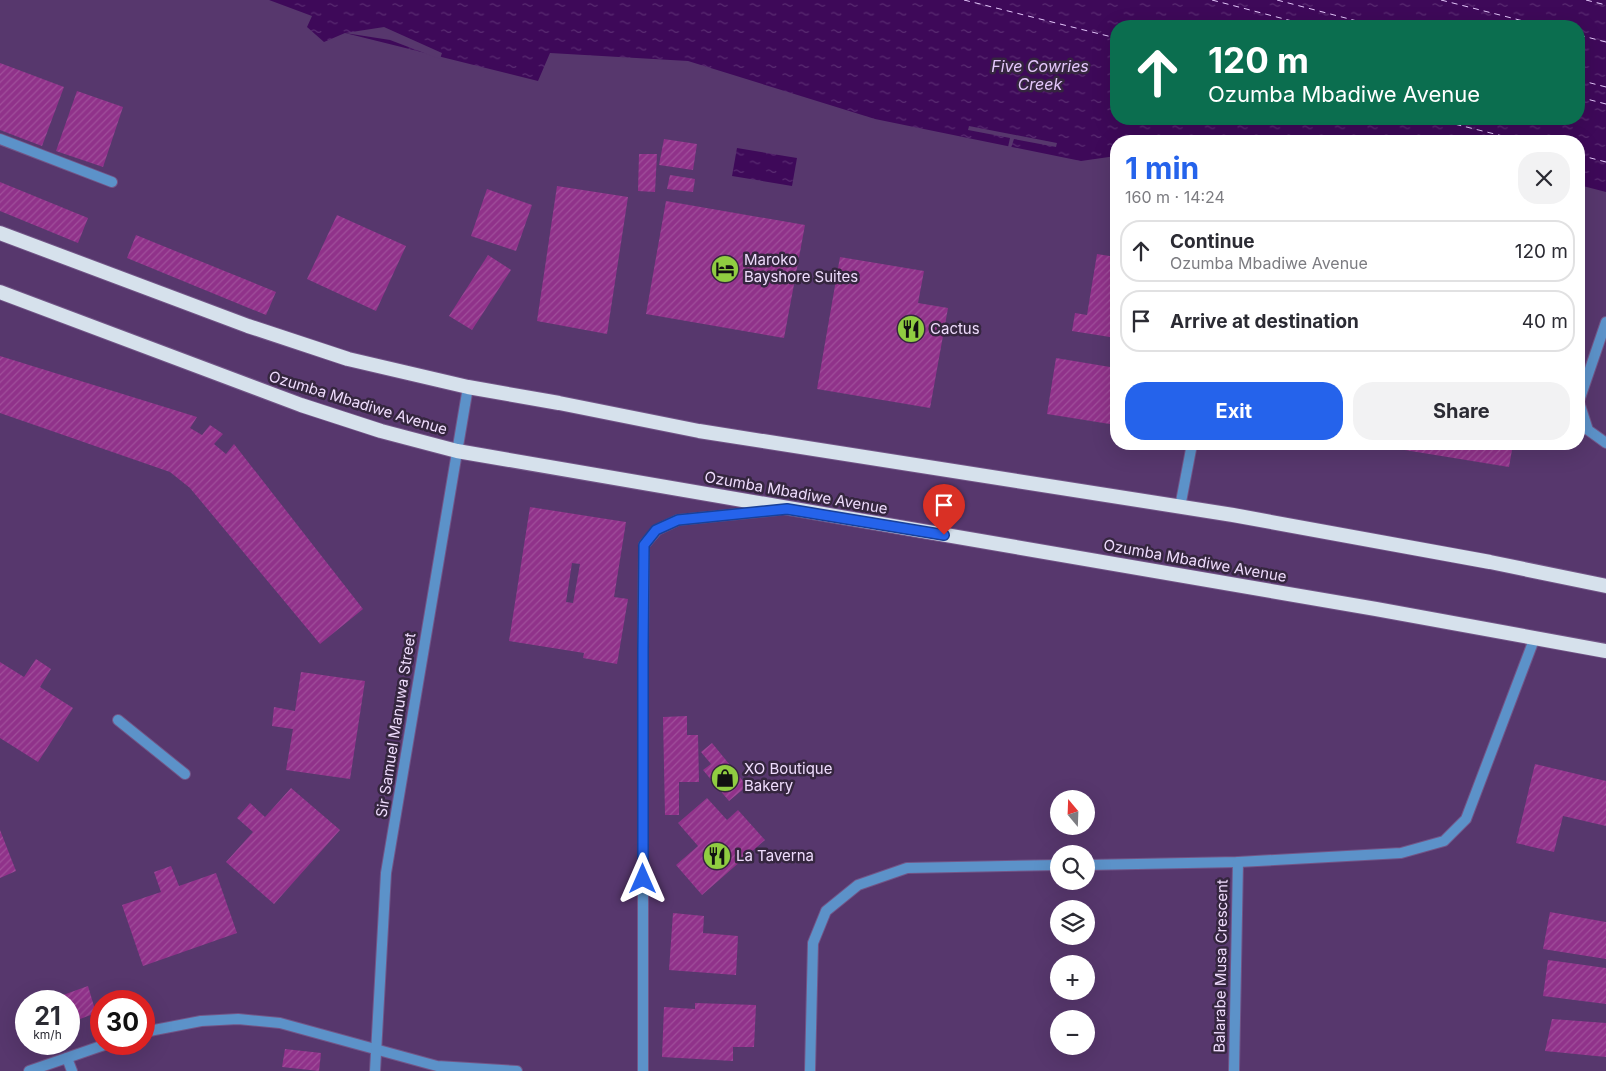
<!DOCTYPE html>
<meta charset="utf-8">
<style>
body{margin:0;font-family:Inter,sans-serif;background:#f2f2f3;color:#2b2b33;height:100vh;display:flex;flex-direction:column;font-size:19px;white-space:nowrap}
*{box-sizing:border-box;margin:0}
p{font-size:16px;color:#7c7c81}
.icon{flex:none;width:28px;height:28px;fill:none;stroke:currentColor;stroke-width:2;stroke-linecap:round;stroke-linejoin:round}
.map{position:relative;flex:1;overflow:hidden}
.details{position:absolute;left:1110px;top:135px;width:475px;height:315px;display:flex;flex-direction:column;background:#fff;border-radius:20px;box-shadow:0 5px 20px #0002}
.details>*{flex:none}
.guide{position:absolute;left:1110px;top:20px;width:475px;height:105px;border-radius:20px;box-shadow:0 5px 20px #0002;background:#0b6e4f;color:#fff;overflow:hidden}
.needle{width:32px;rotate:341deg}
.buttons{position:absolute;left:1050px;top:790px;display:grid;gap:10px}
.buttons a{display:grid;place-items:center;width:45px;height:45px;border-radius:50%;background:#fff;box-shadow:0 5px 20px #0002;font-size:25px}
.speed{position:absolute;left:15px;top:990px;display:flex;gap:10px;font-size:25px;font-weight:700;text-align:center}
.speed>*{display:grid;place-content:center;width:65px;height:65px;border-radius:50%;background:#fff;box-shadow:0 5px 20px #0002;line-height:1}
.speed small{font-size:12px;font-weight:400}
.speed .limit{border:8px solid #d22;background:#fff;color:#111}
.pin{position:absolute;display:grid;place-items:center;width:42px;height:42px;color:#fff;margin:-51px -21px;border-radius:50% 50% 50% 0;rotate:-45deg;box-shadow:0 0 5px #0007}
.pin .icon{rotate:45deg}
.me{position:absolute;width:55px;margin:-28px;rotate:0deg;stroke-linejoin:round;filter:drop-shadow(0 0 4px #0008)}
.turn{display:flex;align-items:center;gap:18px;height:105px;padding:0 15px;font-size:22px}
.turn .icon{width:65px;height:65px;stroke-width:2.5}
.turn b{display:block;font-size:35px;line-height:42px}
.round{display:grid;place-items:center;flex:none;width:52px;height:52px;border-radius:20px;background:#f2f2f3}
.summary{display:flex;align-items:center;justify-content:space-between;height:85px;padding:0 15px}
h1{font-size:30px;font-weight:700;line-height:38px;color:#2563eb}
.primary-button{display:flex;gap:10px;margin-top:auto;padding:10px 15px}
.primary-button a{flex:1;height:58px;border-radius:20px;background:#2563eb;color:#fff;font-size:20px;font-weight:700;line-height:58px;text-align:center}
.primary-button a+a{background:#f2f2f3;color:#2b2b33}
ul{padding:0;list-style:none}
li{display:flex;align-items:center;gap:15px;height:62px;margin:0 10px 8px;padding:0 5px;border:2px solid #e1e1e2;border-radius:20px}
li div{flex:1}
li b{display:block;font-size:19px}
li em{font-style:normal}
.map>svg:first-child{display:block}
</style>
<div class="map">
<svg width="1606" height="1071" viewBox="0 0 1606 1071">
<defs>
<pattern id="water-ripples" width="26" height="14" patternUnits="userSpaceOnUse" patternTransform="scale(1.25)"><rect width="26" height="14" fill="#3e0959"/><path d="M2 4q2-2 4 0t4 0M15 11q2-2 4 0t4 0" fill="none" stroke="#5a2c72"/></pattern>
<pattern id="building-hatch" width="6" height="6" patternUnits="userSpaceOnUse" patternTransform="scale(1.25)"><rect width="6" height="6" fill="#90328a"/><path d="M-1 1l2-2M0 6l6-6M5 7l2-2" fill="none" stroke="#a04f9b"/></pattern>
</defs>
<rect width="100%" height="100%" fill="#57376d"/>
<!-- water -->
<g fill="url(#water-ripples)" fill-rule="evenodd">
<path d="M269,0H1606V192L1579,185V141H1116V156L1081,161L875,119L688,61L550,53L538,81L345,33L324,42L307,27L312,16ZM1116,26H1579V119H1116Z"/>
<polygon points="737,148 797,158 792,186 732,176"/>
</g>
<!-- pier -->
<g fill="#57376d">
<polygon points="384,27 442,53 440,59 390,40 345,33"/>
<polygon points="969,126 1057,143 1056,147 1014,139 1011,148 1008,147 1010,138 968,130"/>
</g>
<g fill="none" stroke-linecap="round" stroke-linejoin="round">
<!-- ferry -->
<g stroke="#e4c7fb" stroke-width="1" stroke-dasharray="6 5" stroke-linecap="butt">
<polyline points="964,0 1116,38"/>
<polyline points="1212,0 1311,26"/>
<polyline points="1277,0 1376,26"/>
<polyline points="1441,0 1543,26"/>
<polyline points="1586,0 1606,5"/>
<polyline points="1579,35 1606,42"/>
<polyline points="1579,80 1606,87"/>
<polyline points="1579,97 1606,104"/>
<polyline points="1434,119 1523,141"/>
<polyline points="1579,155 1606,162"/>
</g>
</g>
<!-- building -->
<g fill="url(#building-hatch)" fill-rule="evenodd">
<polygon points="0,63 64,87 42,146 0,130"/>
<polygon points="77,91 123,107 103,167 56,151"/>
<polygon points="664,139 697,144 693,170 659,165"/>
<polygon points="639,154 657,154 655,192 638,191"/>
<polygon points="670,175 695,179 693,192 667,189"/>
<polygon points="0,182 88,218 78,243 0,211"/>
<polygon points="557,186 628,197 607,334 537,321"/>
<polygon points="487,189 532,205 516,251 471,236"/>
<polygon points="666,201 805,225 784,338 646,314"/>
<polygon points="337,215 406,246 376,311 307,279"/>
<polygon points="136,235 276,292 266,315 127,258"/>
<polygon points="1097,254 1116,257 1116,338 1072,331 1075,313 1087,315"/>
<polygon points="488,255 511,270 472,330 449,316"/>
<polygon points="840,257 924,271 918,303 948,308 930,408 817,389"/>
<polygon points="0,356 197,417 190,428 202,435 210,425 223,434 214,444 226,454 234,444 363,609 320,644 190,488 170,472 0,413"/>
<polygon points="1056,358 1116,368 1116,425 1047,414"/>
<polygon points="1381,444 1513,444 1509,467 1380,446"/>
<path d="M530,507L626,522L614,597L628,599L617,664L583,658L584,653L509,641ZM572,563L580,564L573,603L566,602Z"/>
<polygon points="36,659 51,669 40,687 73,708 38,762 0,738 0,662 24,677"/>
<polygon points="301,672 365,681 350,779 286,770 293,729 272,726 274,707 295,711"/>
<polygon points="687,716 687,735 698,735 699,782 679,782 679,815 665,815 663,717"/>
<polygon points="712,743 747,786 729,801 703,770 711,764 701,752"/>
<polygon points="1535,764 1606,781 1606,826 1563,816 1554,852 1516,843"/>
<polygon points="291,788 340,830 274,904 226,862 253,832 237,818 250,803 265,817"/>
<polygon points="707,798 727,820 738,810 765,840 702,895 676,865 698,846 678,823"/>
<polygon points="0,830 16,871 0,878"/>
<polygon points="171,866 179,886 216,873 237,933 143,966 122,905 161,892 154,872"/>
<polygon points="1550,912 1606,922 1606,959 1543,949"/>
<polygon points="673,913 704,916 703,933 738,936 736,975 669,970"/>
<polygon points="1548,960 1606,968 1606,1004 1543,996"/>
<polygon points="88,986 96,1013 72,1022 69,1013 69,1001 65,1001 63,995"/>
<polygon points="695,1003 756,1005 754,1047 733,1047 733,1061 662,1057 664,1007 695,1009"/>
<polygon points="1552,1019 1606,1023 1606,1057 1545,1051"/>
<polygon points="285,1049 321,1053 319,1071 282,1067"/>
</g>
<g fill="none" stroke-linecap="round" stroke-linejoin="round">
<defs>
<g id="service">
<polyline points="0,139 112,182"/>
<polyline points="1579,401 1606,322"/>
<polyline points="1579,402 1588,430 1606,443"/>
<polyline points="118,720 185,774"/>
<polyline points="67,1058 72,1071"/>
</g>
<g id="minor">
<polyline points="1180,507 1192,444"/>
<polyline points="1086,865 1238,862 1401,853 1444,841 1466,819 1535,637"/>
<polyline points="144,1032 201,1021 238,1019 280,1023 437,1066 517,1071"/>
<polyline points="29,1071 107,1044"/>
<polyline points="375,1071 386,873 468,387"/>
<polyline points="643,1071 643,649 644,545 657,530 678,520 778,510"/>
<polyline points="810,1071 813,943 826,911 858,885 907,868 1059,865"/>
<polyline points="1234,1071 1238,862"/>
</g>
<g id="trunk">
<polyline points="0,233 248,326 348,359 468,387 559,403 699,431 1233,515 1490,562 1606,586"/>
<polyline points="0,292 301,405 381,431 457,451 1376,609 1606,651"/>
</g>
</defs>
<!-- service casing -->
<use href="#service" stroke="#725587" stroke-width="12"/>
<!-- minor casing -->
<use href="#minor" stroke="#725587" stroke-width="12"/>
<!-- trunk casing -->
<use href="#trunk" stroke="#725587" stroke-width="16"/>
<!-- service -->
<use href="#service" stroke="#5c92c9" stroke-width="10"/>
<!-- minor -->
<use href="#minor" stroke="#5c92c9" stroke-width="10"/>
<!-- trunk -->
<use href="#trunk" stroke="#d6e1ec" stroke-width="14"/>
</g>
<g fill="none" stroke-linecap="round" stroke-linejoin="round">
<defs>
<polyline id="route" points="643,879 643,649 644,545 656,530 678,520 787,509 944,535"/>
</defs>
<!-- route casing -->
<use href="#route" stroke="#184099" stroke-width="12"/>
<!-- route -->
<use href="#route" stroke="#2563eb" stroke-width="9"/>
</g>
<!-- icons -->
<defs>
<symbol id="hotel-disc" viewBox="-11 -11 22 22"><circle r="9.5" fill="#90cd41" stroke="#35263f"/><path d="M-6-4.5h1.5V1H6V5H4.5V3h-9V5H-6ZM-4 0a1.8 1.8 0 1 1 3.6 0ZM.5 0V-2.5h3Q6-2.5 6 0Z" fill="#111"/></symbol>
<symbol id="restaurant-disc" viewBox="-11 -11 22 22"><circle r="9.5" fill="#90cd41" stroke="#35263f"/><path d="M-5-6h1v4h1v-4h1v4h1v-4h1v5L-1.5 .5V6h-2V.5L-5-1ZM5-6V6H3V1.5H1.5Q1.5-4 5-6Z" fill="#111"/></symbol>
<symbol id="shop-disc" viewBox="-11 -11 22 22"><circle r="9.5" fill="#90cd41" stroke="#35263f"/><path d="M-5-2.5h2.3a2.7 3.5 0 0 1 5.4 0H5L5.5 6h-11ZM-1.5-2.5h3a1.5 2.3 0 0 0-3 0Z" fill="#111"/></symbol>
</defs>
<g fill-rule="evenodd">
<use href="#hotel-disc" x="709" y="253" width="32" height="32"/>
<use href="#restaurant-disc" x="895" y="313" width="32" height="32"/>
<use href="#shop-disc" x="709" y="762" width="32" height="32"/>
<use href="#restaurant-disc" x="701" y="840" width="32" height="32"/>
</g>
<g text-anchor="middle" stroke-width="5" stroke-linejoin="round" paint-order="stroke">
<!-- poi labels -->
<g font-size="15" fill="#efdcfd" stroke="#35263f" text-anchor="start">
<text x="744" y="265">Maroko<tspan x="744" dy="17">Bayshore Suites</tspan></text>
<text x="930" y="334">Cactus</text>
<text x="744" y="774">XO Boutique<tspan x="744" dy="17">Bakery</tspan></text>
<text x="736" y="861">La Taverna</text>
</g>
<!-- street labels -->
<g font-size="15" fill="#efdcfd" stroke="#35263f">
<text transform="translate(358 403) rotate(17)" y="5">Ozumba Mbadiwe Avenue</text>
<text transform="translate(796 493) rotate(10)" y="5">Ozumba Mbadiwe Avenue</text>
<text transform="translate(1195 561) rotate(10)" y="5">Ozumba Mbadiwe Avenue</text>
<text transform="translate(396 725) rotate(-81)" y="5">Sir Samuel Manuwa Street</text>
<text transform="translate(1221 966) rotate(-89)" y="5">Balarabe Musa Crescent</text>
</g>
<!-- water labels -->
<g font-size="16" font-style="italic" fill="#e4c7fb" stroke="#35263f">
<text x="1040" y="72">Five Cowries<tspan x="1040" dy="18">Creek</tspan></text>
</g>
</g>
</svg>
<div class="buttons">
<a><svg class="needle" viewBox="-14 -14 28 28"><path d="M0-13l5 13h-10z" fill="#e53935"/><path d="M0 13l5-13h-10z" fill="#7c7c81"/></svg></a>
<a><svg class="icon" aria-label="search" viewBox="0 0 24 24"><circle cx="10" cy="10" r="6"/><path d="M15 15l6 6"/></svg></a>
<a><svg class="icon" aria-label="layers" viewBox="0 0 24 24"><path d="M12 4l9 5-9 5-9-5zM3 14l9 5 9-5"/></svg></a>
<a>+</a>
<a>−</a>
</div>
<div class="speed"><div>21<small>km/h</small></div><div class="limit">30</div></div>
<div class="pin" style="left:944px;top:535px;background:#d93025"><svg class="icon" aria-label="arrive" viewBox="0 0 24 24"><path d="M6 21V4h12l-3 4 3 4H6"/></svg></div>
<svg class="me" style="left:643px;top:879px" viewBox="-20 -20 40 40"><path d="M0-17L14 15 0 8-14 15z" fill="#2563eb" stroke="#fff" stroke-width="4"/></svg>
<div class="guide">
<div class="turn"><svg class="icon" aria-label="ahead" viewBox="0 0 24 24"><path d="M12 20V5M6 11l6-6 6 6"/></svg><div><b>120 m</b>Ozumba Mbadiwe Avenue</div></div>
</div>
<section class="details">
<div class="summary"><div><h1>1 min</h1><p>160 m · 14:24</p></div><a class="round"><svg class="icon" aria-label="close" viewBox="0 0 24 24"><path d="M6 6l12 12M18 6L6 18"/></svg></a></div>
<ul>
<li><svg class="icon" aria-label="ahead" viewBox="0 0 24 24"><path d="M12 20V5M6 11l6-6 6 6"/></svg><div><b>Continue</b><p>Ozumba Mbadiwe Avenue</p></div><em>120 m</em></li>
<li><svg class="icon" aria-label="arrive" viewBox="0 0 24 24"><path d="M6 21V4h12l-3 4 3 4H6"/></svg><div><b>Arrive at destination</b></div><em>40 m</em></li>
</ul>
<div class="primary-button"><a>Exit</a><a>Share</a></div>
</section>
</div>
